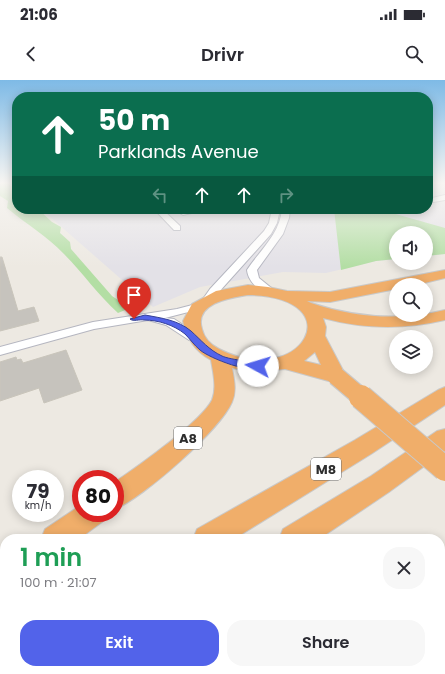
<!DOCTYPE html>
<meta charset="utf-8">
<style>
body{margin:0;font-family:Poppins,sans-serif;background:#f7f7f7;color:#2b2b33;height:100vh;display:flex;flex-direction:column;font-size:15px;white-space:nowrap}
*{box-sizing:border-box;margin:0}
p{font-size:13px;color:#7c7c81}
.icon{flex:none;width:22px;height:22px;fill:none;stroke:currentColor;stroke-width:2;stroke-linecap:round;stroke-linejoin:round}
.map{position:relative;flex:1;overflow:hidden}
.drawer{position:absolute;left:0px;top:454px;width:445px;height:140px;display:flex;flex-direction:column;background:#fff;border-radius:16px 16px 0 0;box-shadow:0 2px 10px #0003}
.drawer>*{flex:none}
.top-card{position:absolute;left:12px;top:12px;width:421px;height:122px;border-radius:16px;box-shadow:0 2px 10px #0003;background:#0b6e4f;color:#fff;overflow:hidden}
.buttons{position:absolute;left:389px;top:146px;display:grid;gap:8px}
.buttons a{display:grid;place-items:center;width:44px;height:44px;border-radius:50%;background:#fff;box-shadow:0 2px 10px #0003;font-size:20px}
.speed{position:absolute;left:12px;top:390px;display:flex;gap:8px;font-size:20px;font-weight:700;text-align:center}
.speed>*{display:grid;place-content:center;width:52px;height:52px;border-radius:50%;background:#fff;box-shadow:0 2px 10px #0003;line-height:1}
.speed small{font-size:10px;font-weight:400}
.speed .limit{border:6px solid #d22;background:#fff;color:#111}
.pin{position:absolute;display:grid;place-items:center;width:34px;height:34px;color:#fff;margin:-41px -17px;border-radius:50% 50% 50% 0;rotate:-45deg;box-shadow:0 0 4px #0007}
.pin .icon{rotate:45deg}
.me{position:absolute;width:44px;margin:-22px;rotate:276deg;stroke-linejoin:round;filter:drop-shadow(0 0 3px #0008)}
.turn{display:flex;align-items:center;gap:14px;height:84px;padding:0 20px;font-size:18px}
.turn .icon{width:52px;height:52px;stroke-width:2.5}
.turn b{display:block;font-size:28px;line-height:34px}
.lanes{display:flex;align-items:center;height:38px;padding:0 20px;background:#0003;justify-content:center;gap:20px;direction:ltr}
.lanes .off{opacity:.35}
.round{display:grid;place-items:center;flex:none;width:42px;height:42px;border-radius:16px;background:#f7f7f7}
.head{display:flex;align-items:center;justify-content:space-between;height:68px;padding:0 20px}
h1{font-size:24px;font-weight:600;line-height:30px;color:#1e9e55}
.action{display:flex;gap:8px;margin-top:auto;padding:8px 20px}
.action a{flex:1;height:46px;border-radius:16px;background:#5263ea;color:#fff;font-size:16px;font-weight:600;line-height:46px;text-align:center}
.action a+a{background:#f7f7f7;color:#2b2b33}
.status{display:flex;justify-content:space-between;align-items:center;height:28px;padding:0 20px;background:#fff;direction:ltr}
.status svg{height:11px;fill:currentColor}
header{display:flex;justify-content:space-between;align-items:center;height:52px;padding:0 20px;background:#fff;font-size:18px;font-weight:600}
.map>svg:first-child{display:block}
</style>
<div class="status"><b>21:06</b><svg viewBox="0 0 49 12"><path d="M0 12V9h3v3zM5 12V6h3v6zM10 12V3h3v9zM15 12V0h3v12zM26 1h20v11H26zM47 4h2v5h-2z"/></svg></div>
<header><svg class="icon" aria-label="back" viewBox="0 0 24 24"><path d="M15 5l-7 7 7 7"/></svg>Drivr<svg class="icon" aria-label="search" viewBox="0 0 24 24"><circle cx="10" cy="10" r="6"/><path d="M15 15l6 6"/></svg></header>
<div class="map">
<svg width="445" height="594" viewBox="0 0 445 594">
<rect width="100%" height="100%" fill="#ede9e2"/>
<!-- industrial -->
<polygon fill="#e3e1e7" points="428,103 445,103 445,174 426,176 426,153 396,153 396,179 376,181 326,193 283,192 200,207 153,227 41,129 428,129"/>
<!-- green -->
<g fill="#b3dea4">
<path d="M0,103H7L17,110V129H38L52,142L61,147L60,153L70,162L71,169L112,216L130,228L118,233C98,215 83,193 64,174C47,156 26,144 7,128L8,121L0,116Z"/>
<polygon points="334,129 378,129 445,148 445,174 426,176 426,153 396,153 396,179 376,181 341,190"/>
</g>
<!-- building -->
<g fill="#c6c3bd" stroke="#c9c5bb">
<polygon points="0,177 2,177 18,231 34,227 39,241 0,251"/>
<polygon points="66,270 82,310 44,323 39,308 0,321 0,282 16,277 17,280 21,279 23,283"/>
</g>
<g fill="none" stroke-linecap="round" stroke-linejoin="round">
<defs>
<g id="minor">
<polygon points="445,115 445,120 428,123 428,119"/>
<polygon points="154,129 162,129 180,146 180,150 174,150"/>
<polygon points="174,129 185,130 209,129 183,135"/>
<polygon points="272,129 280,129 277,143 271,154 218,213 213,221 205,221 203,219 210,209 264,151 269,143"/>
<path d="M282,129H290L289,138L283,154L257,190L259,198L275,211L270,214C259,212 248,201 247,190C260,170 280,154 282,129Z"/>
<polygon points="200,223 204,224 206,226 204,228 165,238 174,239 197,254 199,257 197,260 189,260 166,245 148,240 94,249 0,275 0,267 93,242 177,229"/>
</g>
<g id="highway">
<path d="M445,190V198L416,205H396V209L330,222L307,221L311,223C357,238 400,241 445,230V240C403,250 364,249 323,238L326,247L325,256L346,296L343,301L336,303L285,289L253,292L232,288C234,299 237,311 232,322C220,350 143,418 115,429V402C137,387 201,342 212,320C217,308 213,292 211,280C195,271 187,259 183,241L192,224L216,211L248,205L268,207L287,211L330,212ZM248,215C355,217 301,311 219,269C211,265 204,258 202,249C194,223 230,218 248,215ZM315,272L321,285L304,281Z"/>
<polygon points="445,307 445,325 371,374 234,459 193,459 197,449 355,360 438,310"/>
<polygon points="445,349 445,371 389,412 319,459 279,459 283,449 371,396 437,351"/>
<polygon points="81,425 81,433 106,433 102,442 79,459 41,459 45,449"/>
<polygon points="5,478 5,509 0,511 0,480"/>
<polygon points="5,555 5,589 11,589 0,594 0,558"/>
<polygon points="65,589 107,589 105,594 63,594"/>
</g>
</defs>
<!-- minor casing -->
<use href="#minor" stroke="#b5b6c0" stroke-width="2"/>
<!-- highway casing -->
<use href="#highway" stroke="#c9c9c9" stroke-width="2"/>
<!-- minor -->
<use href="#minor" fill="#fff" fill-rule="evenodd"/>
<!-- highway -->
<use href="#highway" fill="#f0ae6a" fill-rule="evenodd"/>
<defs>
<polyline id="highway-bridge-far1" points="336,296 362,318"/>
<polyline id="highway-bridge" points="361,317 445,389"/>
</defs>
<!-- highway-bridge-far1 casing -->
<use href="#highway-bridge-far1" stroke="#c9c9c9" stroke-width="20" stroke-linecap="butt"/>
<!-- highway-bridge casing -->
<use href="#highway-bridge" stroke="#c9c9c9" stroke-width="26" stroke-linecap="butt"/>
<!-- highway-bridge-far1 -->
<use href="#highway-bridge-far1" stroke="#f0ae6a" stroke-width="18"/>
<!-- highway-bridge -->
<use href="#highway-bridge" stroke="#f0ae6a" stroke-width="24"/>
</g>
<!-- sky -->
<linearGradient id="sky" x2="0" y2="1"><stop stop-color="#7ebae6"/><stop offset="0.55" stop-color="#f7f5f2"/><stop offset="1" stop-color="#f7f5f2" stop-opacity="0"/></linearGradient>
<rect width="445" height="187" fill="url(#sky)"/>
<!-- route -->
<path fill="#5263ea" stroke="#354098" d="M145,235C161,238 178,240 191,251C201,260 209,270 222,276C230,280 259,282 263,286C254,296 209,278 200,270C194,265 190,259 185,254C174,245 158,240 144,240C139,239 134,242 130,239Z"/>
<g text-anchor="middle" stroke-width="4" stroke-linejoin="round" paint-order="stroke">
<!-- shield labels -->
<g fill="#fff" stroke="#6d6d6d" stroke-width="1">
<rect x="174" y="347" width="28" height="22" rx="3"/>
<rect x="311" y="378" width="30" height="22" rx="3"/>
</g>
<g font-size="13" font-weight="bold" fill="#2e2e2e">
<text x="188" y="363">A8</text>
<text x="326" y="394">M8</text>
</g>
</g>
</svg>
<div class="buttons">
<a><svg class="icon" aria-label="sound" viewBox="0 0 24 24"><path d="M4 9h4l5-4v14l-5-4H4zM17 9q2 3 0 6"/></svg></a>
<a><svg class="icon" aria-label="search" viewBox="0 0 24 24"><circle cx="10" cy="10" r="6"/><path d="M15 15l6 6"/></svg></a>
<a><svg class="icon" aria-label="layers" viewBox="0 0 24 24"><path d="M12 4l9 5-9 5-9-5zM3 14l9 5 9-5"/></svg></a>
</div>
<div class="speed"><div>79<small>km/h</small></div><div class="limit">80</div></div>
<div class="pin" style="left:134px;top:239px;background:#d93025"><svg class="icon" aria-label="arrive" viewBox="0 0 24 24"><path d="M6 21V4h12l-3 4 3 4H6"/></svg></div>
<svg class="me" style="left:258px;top:286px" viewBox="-20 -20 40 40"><circle r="19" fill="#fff"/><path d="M0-13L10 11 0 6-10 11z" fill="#5263ea"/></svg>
<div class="top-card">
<div class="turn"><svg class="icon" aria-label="ahead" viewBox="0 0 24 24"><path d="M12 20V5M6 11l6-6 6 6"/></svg><div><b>50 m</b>Parklands Avenue</div></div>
<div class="lanes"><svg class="icon off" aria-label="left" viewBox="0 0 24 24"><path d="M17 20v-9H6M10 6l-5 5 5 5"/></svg><svg class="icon" aria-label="ahead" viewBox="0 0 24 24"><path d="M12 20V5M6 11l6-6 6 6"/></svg><svg class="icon" aria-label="ahead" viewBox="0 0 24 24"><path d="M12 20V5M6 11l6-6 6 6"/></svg><svg class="icon off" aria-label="right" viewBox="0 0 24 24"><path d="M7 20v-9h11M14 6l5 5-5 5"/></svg></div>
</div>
<section class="drawer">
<div class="head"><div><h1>1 min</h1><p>100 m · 21:07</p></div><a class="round"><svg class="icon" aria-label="close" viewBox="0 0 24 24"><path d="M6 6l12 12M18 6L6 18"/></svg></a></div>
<div class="action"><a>Exit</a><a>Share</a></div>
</section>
</div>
